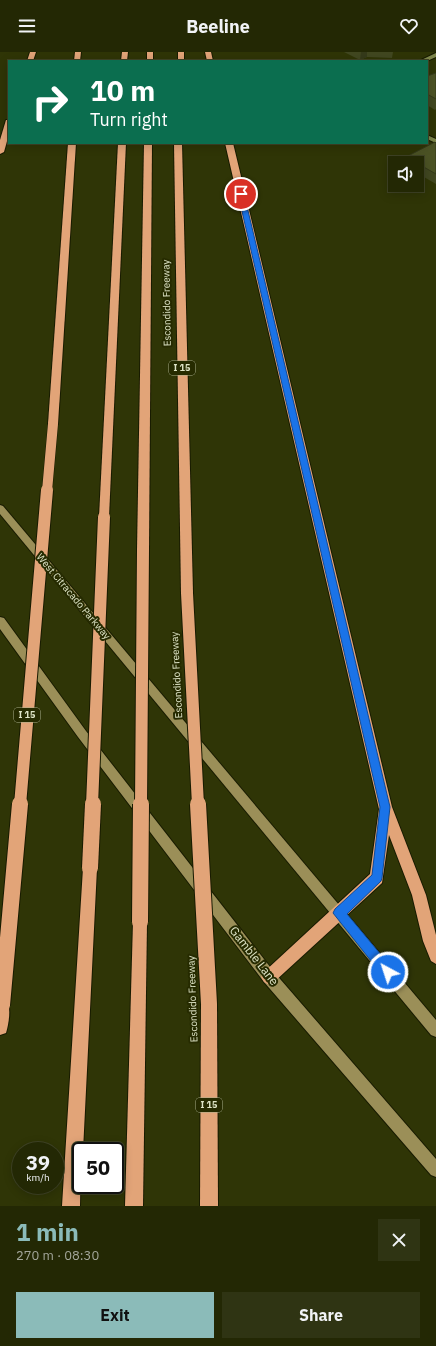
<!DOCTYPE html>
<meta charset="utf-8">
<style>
body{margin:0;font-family:"IBM Plex Sans",sans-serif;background:#2f3413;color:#f1f3f6;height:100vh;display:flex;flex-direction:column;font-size:15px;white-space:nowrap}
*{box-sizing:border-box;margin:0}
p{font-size:13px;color:#a3a69a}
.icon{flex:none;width:22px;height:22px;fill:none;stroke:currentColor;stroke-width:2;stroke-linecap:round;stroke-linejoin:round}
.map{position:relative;height:1154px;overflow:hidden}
.panel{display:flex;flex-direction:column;background:#232804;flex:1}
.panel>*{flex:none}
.hud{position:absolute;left:8px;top:8px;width:420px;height:84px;border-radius:0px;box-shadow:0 2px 10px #0003,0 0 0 1px #404426;background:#0b6e4f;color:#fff;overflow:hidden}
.controls{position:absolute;left:388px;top:104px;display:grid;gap:8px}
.controls a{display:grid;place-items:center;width:36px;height:36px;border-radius:0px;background:#232804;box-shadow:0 2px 10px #0003,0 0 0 1px #404426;font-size:20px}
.speed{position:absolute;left:12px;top:1090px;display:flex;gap:8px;font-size:20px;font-weight:700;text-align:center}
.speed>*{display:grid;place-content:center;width:52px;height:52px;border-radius:50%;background:#232804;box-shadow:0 2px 10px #0003,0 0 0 1px #404426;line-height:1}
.speed small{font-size:10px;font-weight:400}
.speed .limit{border:2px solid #111;border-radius:6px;background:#fff;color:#111}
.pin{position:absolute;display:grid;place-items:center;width:34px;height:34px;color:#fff;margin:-17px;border:2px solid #fff;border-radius:50%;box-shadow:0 1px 4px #0007}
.me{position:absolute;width:44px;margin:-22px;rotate:320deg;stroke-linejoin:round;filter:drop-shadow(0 0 3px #0008)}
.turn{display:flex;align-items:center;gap:14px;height:84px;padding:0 16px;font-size:18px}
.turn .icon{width:52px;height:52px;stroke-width:2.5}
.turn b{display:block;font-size:28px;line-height:34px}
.round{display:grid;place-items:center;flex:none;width:42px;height:42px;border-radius:0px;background:#2f3413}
.overview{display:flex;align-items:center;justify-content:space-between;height:68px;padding:0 16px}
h1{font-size:24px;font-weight:700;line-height:30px;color:#8bbbb9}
.primary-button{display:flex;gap:8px;margin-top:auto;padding:8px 16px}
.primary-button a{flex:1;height:46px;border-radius:0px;background:#8bbbb9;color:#111;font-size:16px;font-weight:700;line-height:46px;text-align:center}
.primary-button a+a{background:#2f3413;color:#f1f3f6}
header{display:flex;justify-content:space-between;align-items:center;height:52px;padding:0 16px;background:#232804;font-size:18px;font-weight:700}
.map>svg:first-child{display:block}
</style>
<header><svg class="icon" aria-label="menu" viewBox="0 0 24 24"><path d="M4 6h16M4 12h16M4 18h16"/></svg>Beeline<svg class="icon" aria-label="heart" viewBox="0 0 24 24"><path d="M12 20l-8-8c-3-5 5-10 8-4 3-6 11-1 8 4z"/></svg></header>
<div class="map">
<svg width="436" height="1154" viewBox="0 0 436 1154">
<rect width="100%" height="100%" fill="#2f3506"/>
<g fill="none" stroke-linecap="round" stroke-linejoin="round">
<defs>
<g id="lane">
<polygon points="436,1 436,5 427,9 419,9"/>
<polygon points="427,83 436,87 436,91 427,87"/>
</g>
<g id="secondary">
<polygon points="0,453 3,454 436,968 436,985 431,983 0,462"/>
<polygon points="0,565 4,566 86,679 274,920 436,1107 436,1125 431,1123 264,930 78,685 0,577"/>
</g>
<g id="highway">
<polygon points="30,0 36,0 33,9 27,9"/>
<polygon points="75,0 81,0 80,9 74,9"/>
<polygon points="122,0 128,0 127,9 121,9"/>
<rect x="147" y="0" width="6" height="9"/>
<rect x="178" y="0" width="6" height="9"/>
<polygon points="205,0 211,0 213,9 207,9"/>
<polygon points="6,68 9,68 9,82 4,100 0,102 0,88"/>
<polygon points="68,91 76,91 58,372 53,376 48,372"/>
<polygon points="118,91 126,91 109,465 104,469 99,465"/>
<polygon points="144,91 152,91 149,498 147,501 139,501 137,498"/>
<polygon points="174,91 182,91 193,541 191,544 183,544 181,541"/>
<polygon points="225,91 233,91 392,755 426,843 436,883 436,912 431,909 423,889 412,843 389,783 382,831 274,930 269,933 264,930 261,925 264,920 370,822 379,757"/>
<polygon points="90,809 95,811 97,816 83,1099 81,1099 80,1154 62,1154 83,816 85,811"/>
<polygon points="140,863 145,865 147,870 143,1154 125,1154 133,870 135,865"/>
<polygon points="209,944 214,947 217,952 218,1154 200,1154 201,952 204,947"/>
<path d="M2,945L7,948C11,957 9,971 6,981L0,983V946Z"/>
</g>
</defs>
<!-- lane casing -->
<use href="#lane" stroke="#181b00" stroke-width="2"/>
<!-- secondary casing -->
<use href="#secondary" stroke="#181b00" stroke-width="2"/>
<!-- highway casing -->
<use href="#highway" stroke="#181b00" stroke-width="2"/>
<!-- lane -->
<use href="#lane" fill="#7d864b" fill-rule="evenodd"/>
<!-- secondary -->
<use href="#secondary" fill="#9b8f58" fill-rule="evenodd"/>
<!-- highway -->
<use href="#highway" fill="#e2a478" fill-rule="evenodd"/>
<defs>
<polyline id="highway-bridge-far2" points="47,439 53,372"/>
<g id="highway-bridge-far1">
<polyline points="187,541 198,753"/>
<polyline points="20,753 47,438"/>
<polyline points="92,753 104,465"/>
<polyline points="141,753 143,498"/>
</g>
<g id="highway-bridge">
<polyline points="198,752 209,952"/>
<polyline points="90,816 93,752"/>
<polyline points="140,870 141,752"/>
<polyline points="2,953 20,752"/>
</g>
</defs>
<!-- highway-bridge-far2 casing -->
<use href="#highway-bridge-far2" stroke="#181b00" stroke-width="11" stroke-linecap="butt"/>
<!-- highway-bridge-far1 casing -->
<use href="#highway-bridge-far1" stroke="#181b00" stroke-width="14" stroke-linecap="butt"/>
<!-- highway-bridge casing -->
<use href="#highway-bridge" stroke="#181b00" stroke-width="18" stroke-linecap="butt"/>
<!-- highway-bridge-far2 -->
<use href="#highway-bridge-far2" stroke="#e2a478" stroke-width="10"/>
<!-- highway-bridge-far1 -->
<use href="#highway-bridge-far1" stroke="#e2a478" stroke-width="12"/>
<!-- highway-bridge -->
<use href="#highway-bridge" stroke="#e2a478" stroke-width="16"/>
</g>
<!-- wall -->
<g fill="#414720">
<polygon points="344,0 393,0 392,6 367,5 360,8"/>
<polygon points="436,21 436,57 435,58 427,53 427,24"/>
<polygon points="436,91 436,132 417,121 417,111 405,111 406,105"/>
</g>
<!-- shaded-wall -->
<polygon fill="#353a1a" points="361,0 367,0 367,5 360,8"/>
<!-- building -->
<g fill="#4c5325" stroke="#353a1a">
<polygon points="436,21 436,47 427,42 427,24"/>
<polygon points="435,90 436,91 436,122 406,105"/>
</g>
<!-- route -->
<polygon fill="#1a73e8" stroke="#114b97" points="241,141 244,142 390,755 382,826 381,829 347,862 392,916 393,920 392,924 388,926 383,924 333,861 335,857 372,823 380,755 238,142"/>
<g text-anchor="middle" stroke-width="4" stroke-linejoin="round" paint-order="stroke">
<!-- shield labels -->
<g fill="#262b00" stroke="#a8ad8b" stroke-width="1">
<rect x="169" y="309" width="26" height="14" rx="3"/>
<rect x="14" y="656" width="26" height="14" rx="3"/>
<rect x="196" y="1046" width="26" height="14" rx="3"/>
</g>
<g font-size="9" font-weight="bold" fill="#dfe5c7">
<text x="182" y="319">I 15</text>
<text x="27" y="666">I 15</text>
<text x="209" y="1056">I 15</text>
</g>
<!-- street labels -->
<g font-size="10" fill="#dfe5c7" stroke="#262b00">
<text transform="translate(166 251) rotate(-91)" y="4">Escondido Freeway</text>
<text transform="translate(74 544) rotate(50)" y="4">West Citracado Parkway</text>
<text transform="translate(176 623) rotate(-93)" y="4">Escondido Freeway</text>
<text transform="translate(192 947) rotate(-92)" y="4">Escondido Freeway</text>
</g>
<!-- near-street labels -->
<g font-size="12" fill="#dfe5c7" stroke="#262b00">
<text transform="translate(254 904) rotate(52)" y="4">Gamble Lane</text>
</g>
</g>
</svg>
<div class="controls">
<a><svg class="icon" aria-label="sound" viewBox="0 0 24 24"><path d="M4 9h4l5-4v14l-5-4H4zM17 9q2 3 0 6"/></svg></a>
</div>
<div class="speed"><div>39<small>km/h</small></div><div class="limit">50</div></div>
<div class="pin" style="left:241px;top:142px;background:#d93025"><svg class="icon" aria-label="arrive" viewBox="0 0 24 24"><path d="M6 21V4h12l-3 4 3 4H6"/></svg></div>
<svg class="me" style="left:388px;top:920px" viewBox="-20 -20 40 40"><circle r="17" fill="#1a73e8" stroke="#fff" stroke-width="3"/><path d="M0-11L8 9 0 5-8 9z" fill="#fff"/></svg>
<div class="hud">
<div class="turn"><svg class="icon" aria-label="right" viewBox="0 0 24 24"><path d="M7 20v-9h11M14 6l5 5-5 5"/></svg><div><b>10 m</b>Turn right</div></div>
</div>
</div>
<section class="panel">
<div class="overview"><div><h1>1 min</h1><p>270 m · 08:30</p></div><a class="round"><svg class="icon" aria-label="close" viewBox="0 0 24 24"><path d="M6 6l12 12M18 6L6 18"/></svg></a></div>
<div class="primary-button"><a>Exit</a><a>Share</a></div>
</section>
